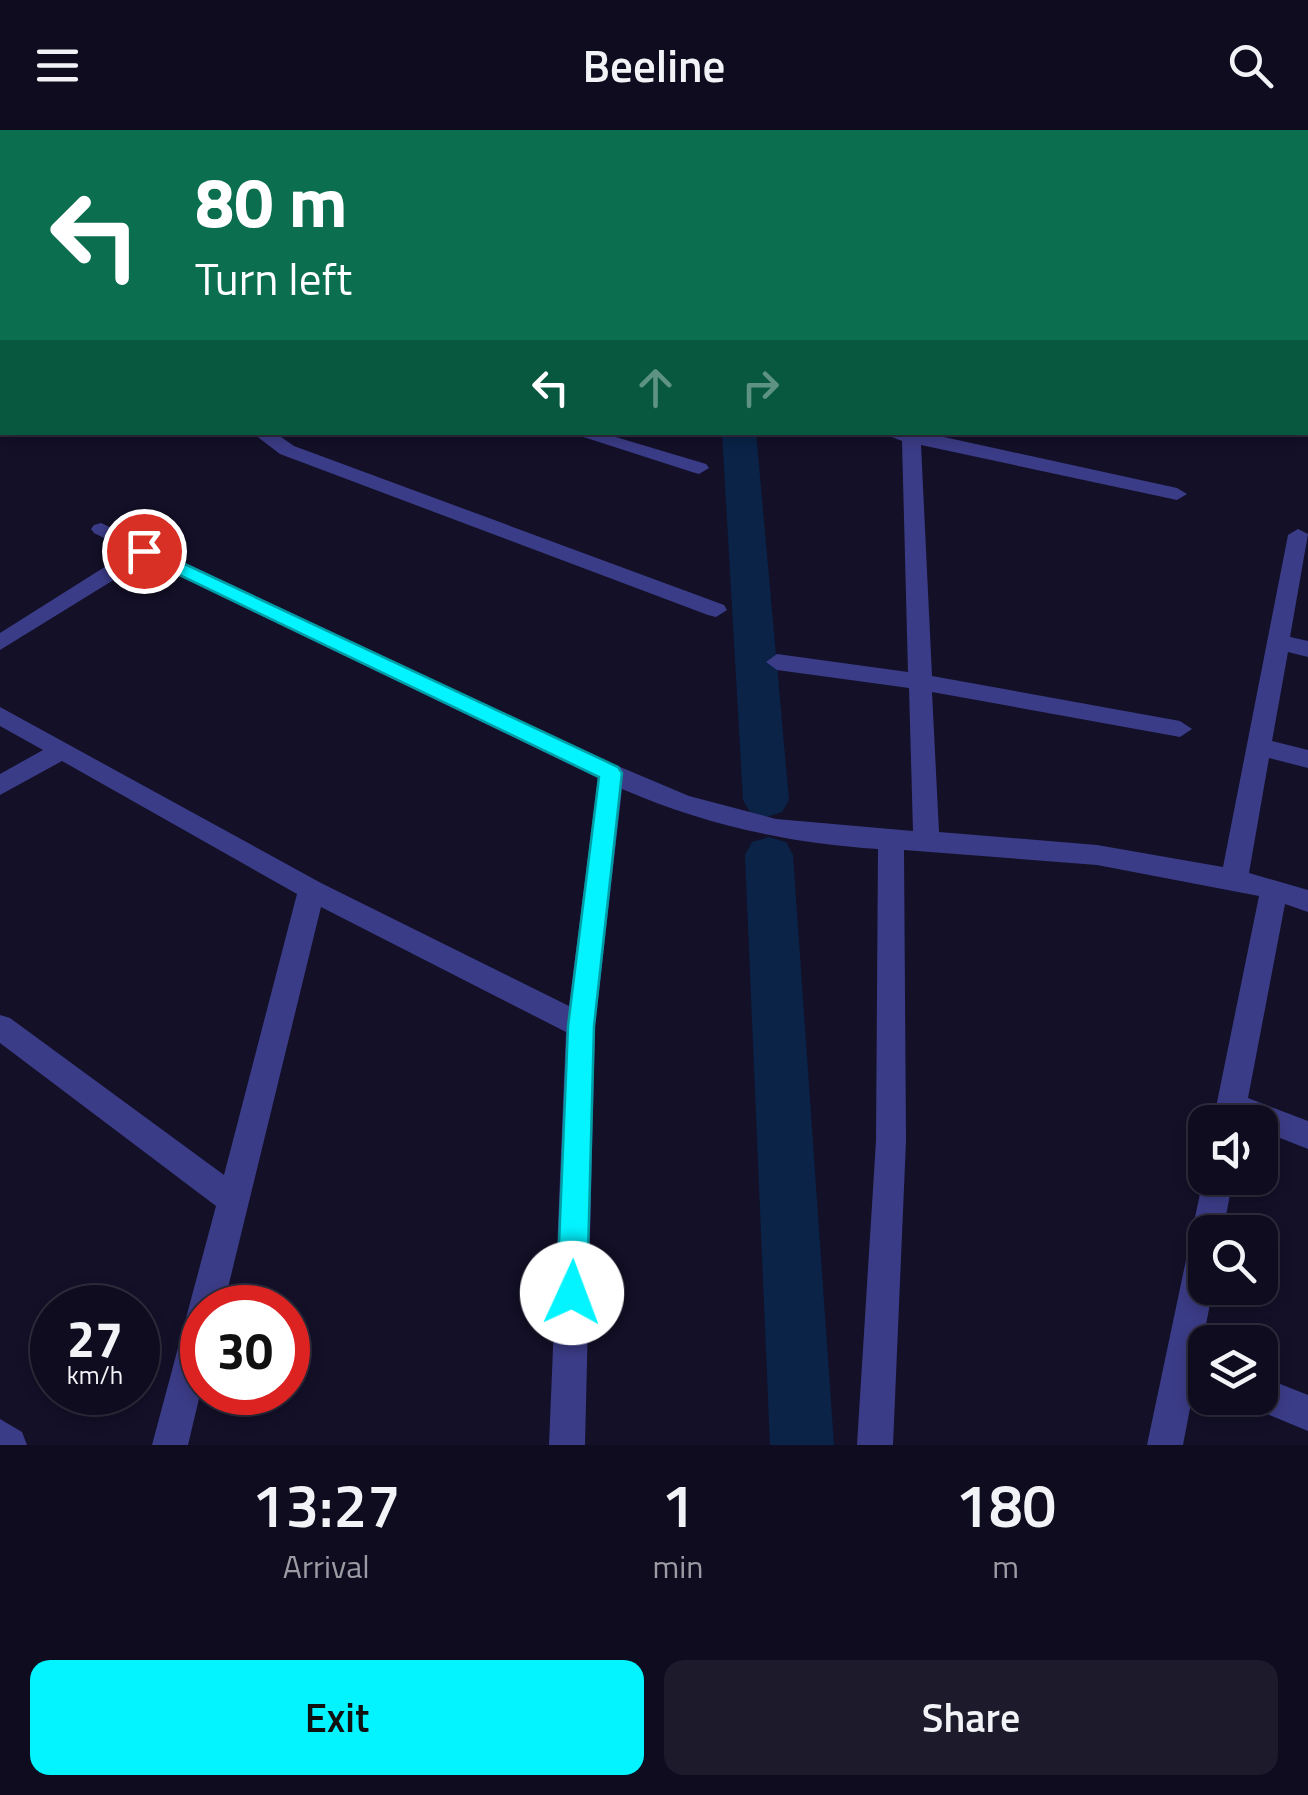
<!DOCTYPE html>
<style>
body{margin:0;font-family:"Titillium Web",sans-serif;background:#1c1a2b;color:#f1f3f6;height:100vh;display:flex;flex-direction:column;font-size:38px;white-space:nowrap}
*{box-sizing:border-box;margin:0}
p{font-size:32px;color:#9b9ba4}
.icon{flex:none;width:55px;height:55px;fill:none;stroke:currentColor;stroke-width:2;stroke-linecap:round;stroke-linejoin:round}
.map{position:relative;height:1315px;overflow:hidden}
.panel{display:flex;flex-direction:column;background:#0e0c1e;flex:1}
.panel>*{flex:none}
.banner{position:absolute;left:0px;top:0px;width:1310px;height:305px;box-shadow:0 5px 15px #0003,0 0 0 2px #2e2c3c;background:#0b6e4f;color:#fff;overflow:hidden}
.controls{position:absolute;left:1188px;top:975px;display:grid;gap:20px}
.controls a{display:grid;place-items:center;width:90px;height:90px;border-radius:20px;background:#0e0c1e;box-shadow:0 5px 15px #0003,0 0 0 2px #2e2c3c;font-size:50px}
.speed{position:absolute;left:30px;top:1155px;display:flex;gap:20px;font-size:50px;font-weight:700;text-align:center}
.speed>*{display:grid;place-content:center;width:130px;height:130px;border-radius:50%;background:#0e0c1e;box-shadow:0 5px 15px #0003,0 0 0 2px #2e2c3c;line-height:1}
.speed small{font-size:25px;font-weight:400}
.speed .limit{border:15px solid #d22;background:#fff;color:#111}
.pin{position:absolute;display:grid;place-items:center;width:85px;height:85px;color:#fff;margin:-42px;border:5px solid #fff;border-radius:50%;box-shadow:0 2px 10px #0007}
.me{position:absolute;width:110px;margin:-55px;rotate:2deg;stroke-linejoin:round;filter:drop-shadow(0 0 8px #0008)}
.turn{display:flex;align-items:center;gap:35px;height:210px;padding:0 30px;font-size:45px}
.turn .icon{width:130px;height:130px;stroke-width:2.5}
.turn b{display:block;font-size:70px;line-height:85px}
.lanes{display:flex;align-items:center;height:95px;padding:0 30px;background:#0003;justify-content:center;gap:50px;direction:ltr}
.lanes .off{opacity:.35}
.eta{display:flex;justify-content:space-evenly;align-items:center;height:170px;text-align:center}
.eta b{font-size:60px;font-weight:600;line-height:70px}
.action{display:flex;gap:20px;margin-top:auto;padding:20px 30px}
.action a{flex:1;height:115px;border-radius:20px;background:#03f3ff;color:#111;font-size:40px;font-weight:600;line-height:115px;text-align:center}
.action a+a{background:#1c1a2b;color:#f1f3f6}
header{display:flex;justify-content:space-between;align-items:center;height:130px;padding:0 30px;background:#0e0c1e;font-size:45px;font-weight:600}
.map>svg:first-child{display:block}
</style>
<header><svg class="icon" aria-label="menu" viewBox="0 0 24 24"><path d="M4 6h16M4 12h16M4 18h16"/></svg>Beeline<svg class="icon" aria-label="search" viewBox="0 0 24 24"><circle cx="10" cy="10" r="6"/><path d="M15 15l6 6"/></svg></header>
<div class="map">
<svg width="1308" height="1315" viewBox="0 0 1308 1315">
<rect width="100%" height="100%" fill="#131028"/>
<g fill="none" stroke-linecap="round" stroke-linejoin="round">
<!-- canal -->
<g fill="#0a2347" fill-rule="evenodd">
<polygon points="704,0 730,0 730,2 705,2"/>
<polygon points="722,302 756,302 789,670 782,682 766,687 750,682 743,670"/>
<polygon points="769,707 786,712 793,725 834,1315 770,1315 745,725 752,712"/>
</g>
<!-- minor -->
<g fill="#3b3c87" fill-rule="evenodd">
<polygon points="57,0 79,0 80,2 59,2"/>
<polygon points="537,0 561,0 562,2 539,2"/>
<polygon points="875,0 900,0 901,2 877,2"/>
<polygon points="1138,0 1163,0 1164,2 1140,2"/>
<polygon points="0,72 2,73 2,83 0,82"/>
<polygon points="0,138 2,139 2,149 0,148"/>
<polygon points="251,302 274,302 294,316 724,475 727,480 716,487 708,485 280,324"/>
<polygon points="568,302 599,302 706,334 709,338 699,344 692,342"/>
<path d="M879,302H921L1177,358L1187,364L1177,370L921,315L932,546L1180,591L1192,599L1180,607L932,562L939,702L1097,715L1223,737L1288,405L1298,399L1308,404L1290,507L1308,511V527L1288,522L1272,611L1308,620V638L1269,628L1249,743L1308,760V782L1285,774L1248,968L1308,991V1019L1260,1000V992H1213L1259,766L1097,735L904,720L906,1011L893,1315H857L876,1011L878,719C788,713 705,695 622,659L595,896L585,1315H549L566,902L321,777L223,1178H202V1256L188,1315H152L216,1076L0,913V885L10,888L224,1045L297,764L62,631L0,665V644L43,620L0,596V577L321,753L569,876L598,648L146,430L0,520V503L130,421L94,403L91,399L94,395L101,393L599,628L689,666L776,689L913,701L909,558L777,540L766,532L777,524L908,542L902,311Z"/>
<polygon points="1205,1040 1205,1048 1233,1048 1223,1102 1205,1102 1205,1158 1213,1158 1183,1315 1147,1315"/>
<polygon points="1260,1246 1308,1265 1308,1301 1248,1276 1244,1268 1260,1268"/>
<polygon points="0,1289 22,1302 27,1315 0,1315"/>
</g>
</g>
<!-- route -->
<polygon fill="#03f3ff" stroke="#029ea6" stroke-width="2.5" points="144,415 618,637 622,643 594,896 587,1163 583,1173 572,1178 561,1173 557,1163 568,896 599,647 138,425 135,421"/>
</svg>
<div class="controls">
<a><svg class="icon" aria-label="sound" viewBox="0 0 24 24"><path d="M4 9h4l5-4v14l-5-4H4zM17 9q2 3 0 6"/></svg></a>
<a><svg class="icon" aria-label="search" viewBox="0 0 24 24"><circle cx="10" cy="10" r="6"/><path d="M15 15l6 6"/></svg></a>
<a><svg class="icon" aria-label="layers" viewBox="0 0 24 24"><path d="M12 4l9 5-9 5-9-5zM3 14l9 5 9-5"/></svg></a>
</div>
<div class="speed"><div>27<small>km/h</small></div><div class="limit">30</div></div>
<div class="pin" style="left:144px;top:421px;background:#d93025"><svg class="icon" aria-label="arrive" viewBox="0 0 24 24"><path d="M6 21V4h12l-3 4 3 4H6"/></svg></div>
<svg class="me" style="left:572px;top:1163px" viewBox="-20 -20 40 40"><circle r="19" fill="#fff"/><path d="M0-13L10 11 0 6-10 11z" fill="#03f3ff"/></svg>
<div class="banner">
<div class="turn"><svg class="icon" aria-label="left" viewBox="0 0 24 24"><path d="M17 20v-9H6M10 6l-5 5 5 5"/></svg><div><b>80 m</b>Turn left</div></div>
<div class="lanes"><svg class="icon" aria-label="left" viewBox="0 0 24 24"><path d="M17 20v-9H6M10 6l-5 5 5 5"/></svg><svg class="icon off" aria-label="ahead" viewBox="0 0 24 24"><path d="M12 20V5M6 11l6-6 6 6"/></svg><svg class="icon off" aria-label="right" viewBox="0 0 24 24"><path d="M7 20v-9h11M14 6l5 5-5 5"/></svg></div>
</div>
</div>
<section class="panel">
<div class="eta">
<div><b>13:27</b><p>Arrival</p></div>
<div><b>1</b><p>min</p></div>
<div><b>180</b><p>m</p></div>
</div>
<div class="action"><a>Exit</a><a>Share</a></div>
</section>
